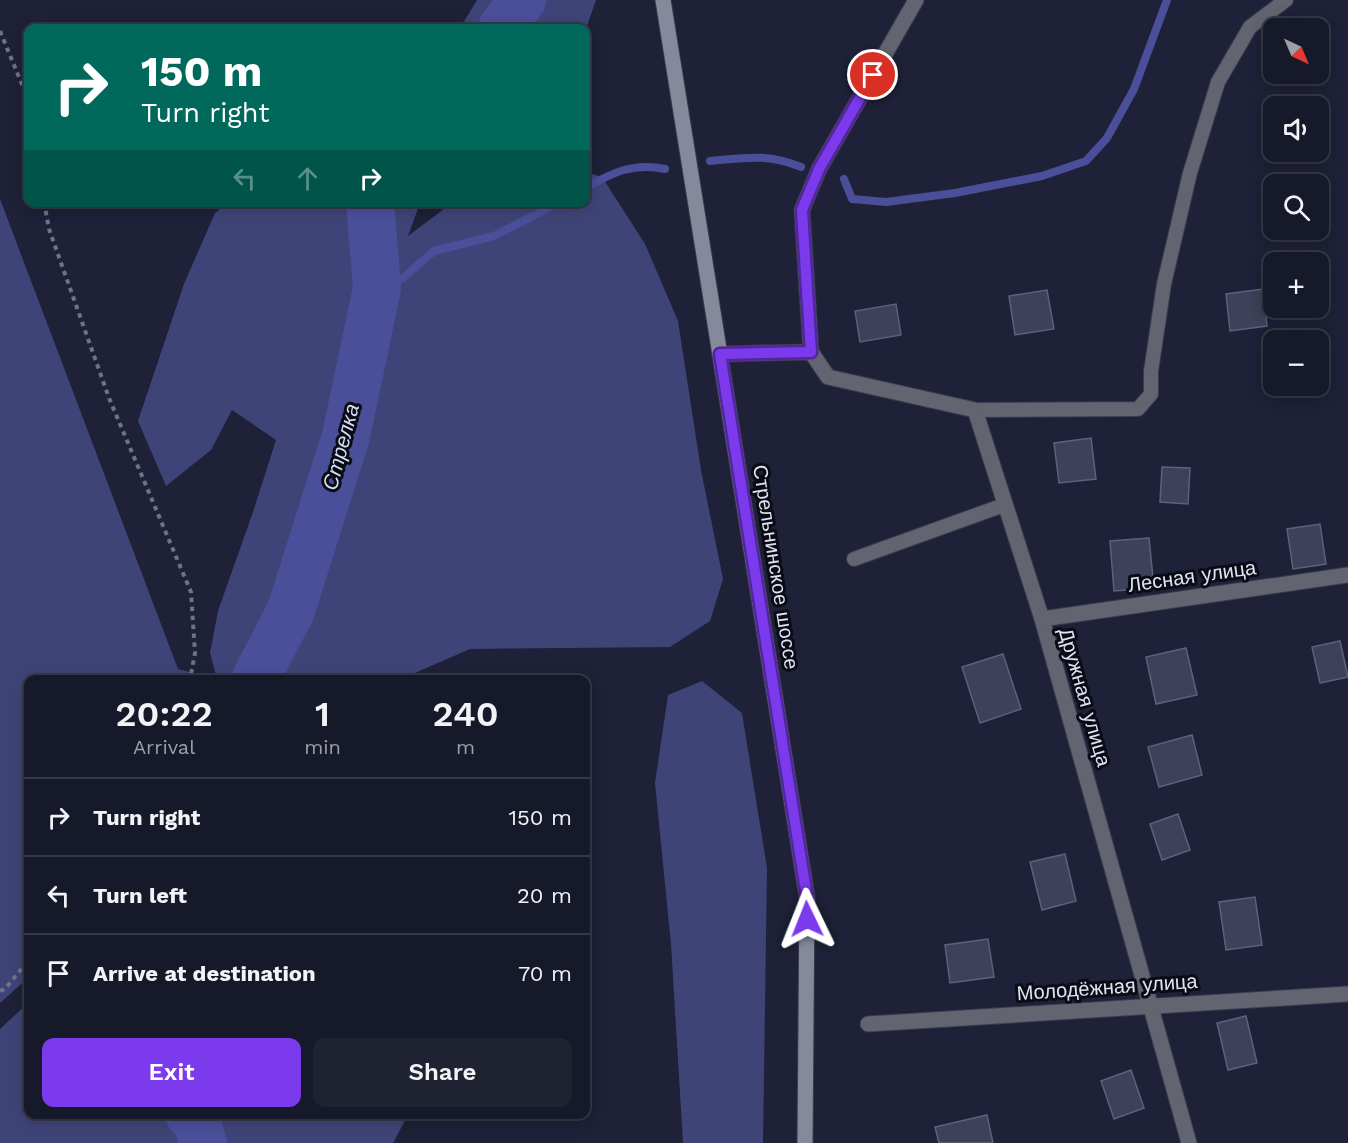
<!DOCTYPE html>
<meta charset="utf-8">
<style>
body{margin:0;font-family:"Work Sans",sans-serif;background:#1f2231;color:#f1f3f6;height:100vh;display:flex;flex-direction:column;font-size:22px;white-space:nowrap}
*{box-sizing:border-box;margin:0}
p{font-size:20px;color:#9ea0a8}
.icon{flex:none;width:33px;height:33px;fill:none;stroke:currentColor;stroke-width:2;stroke-linecap:round;stroke-linejoin:round}
.map{position:relative;flex:1;overflow:hidden}
.drawer{position:absolute;left:24px;top:675px;width:566px;height:444px;display:flex;flex-direction:column;background:#161929;border-radius:12px;box-shadow:0 3px 15px #0003,0 0 0 2px #353846}
.drawer>*{flex:none}
.banner{position:absolute;left:24px;top:24px;width:566px;height:183px;border-radius:12px;box-shadow:0 3px 15px #0003,0 0 0 2px #353846;background:#00695c;color:#fff;overflow:hidden}
.needle{width:39px;rotate:136deg}
.controls{position:absolute;left:1263px;top:18px;display:grid;gap:12px}
.controls a{display:grid;place-items:center;width:66px;height:66px;border-radius:12px;background:#161929;box-shadow:0 3px 15px #0003,0 0 0 2px #353846;font-size:30px}
.pin{position:absolute;display:grid;place-items:center;width:51px;height:51px;color:#fff;margin:-26px;border:3px solid #fff;border-radius:50%;box-shadow:0 2px 6px #0007}
.me{position:absolute;width:66px;margin:-33px;rotate:358deg;stroke-linejoin:round;filter:drop-shadow(0 0 4px #0008)}
.turn{display:flex;align-items:center;gap:21px;height:126px;padding:0 18px;font-size:27px}
.turn .icon{width:78px;height:78px;stroke-width:2.5}
.turn b{display:block;font-size:42px;line-height:51px}
.lanes{display:flex;align-items:center;height:57px;padding:0 18px;background:#0003;justify-content:center;gap:30px;direction:ltr}
.lanes .off{opacity:.35}
.eta{display:flex;justify-content:space-evenly;align-items:center;height:102px;text-align:center}
.eta b{font-size:36px;font-weight:600;line-height:42px}
.primary-button{display:flex;gap:12px;margin-top:auto;padding:12px 18px}
.primary-button a{flex:1;height:69px;border-radius:12px;background:#7c3aed;color:#fff;font-size:24px;font-weight:600;line-height:69px;text-align:center}
.primary-button a+a{background:#1f2231;color:#f1f3f6}
ul{padding:0;list-style:none}
li{display:flex;align-items:center;gap:18px;height:78px;padding:0 18px;border-top:2px solid #353846}
li div{flex:1}
li b{display:block;font-size:22px}
li em{font-style:normal}
.map>svg:first-child{display:block}
</style>
<div class="map">
<svg width="1348" height="1143" viewBox="0 0 1348 1143">
<rect width="100%" height="100%" fill="#1e2137"/>
<!-- green -->
<g fill="#3f4478">
<polygon points="477,0 596,0 585,32 585,28 460,28"/>
<polygon points="585,172 602,177 645,244 678,321 701,470 723,579 710,621 670,647 470,649 401,679 28,680 28,978 0,1003 0,199 178,669 217,679 210,653 218,611 253,512 276,440 232,410 211,450 166,486 138,421 184,284 215,213 229,202 420,203 408,236 452,203 585,202"/>
<polygon points="702,681 742,713 767,868 763,1143 683,1143 671,944 655,783 668,695"/>
<polygon points="28,1003 28,1114 408,1115 393,1143 0,1143 0,1029"/>
</g>
<g fill="none" stroke-linecap="round" stroke-linejoin="round">
<!-- stream -->
<g stroke="#4a4f9a" stroke-width="8">
<path d="M710,161C746,158 766,153 801,167"/>
<polyline points="844,179 852,199 886,202 955,193 1042,176 1086,161 1107,138 1134,89 1167,0"/>
<path d="M585,188C612,173 633,162 665,169"/>
<polyline points="377,288 403,278 434,251 494,236 560,202"/>
</g>
<!-- river -->
<g stroke="#4a4f9a" stroke-width="48">
<polyline points="502,28 522,0"/>
<polyline points="255,680 291,610 346,436 377,288 370,202"/>
<polyline points="189,1114 197,1122 203,1143"/>
</g>
</g>
<!-- building -->
<g fill="#3d4159" stroke="#5d617b" stroke-width="1.5">
<polygon points="1263,289 1267,326 1230,331 1226,294"/>
<polygon points="1047,290 1054,329 1015,335 1009,296"/>
<polygon points="896,304 901,335 860,342 855,311"/>
<polygon points="1091,438 1096,479 1059,483 1054,443"/>
<polygon points="1162,467 1190,468 1188,504 1160,502"/>
<polygon points="1320,524 1326,564 1293,569 1287,529"/>
<polygon points="1149,538 1154,588 1114,591 1110,541"/>
<polygon points="1340,641 1348,677 1320,683 1312,647"/>
<polygon points="1186,648 1197,695 1156,704 1146,657"/>
<polygon points="1003,654 1021,709 980,723 962,667"/>
<polygon points="1192,735 1202,775 1159,787 1148,747"/>
<polygon points="1178,814 1190,850 1162,860 1150,824"/>
<polygon points="1065,854 1076,901 1042,910 1030,862"/>
<polygon points="1255,897 1262,945 1226,950 1219,902"/>
<polygon points="988,939 994,977 950,983 945,945"/>
<polygon points="1246,1016 1257,1063 1228,1070 1217,1023"/>
<polygon points="1131,1070 1144,1108 1114,1119 1101,1081"/>
<polygon points="987,1115 993,1143 939,1143 935,1127"/>
</g>
<g fill="none" stroke-linecap="round" stroke-linejoin="round">
<defs>
<g id="lane">
<polyline points="975,410 1138,409 1151,394 1151,371 1164,284 1190,173 1218,82 1250,27 1286,0"/>
<polyline points="854,559 1004,505"/>
</g>
<g id="street">
<polyline points="811,352 802,210 819,169 916,0"/>
<polyline points="720,354 811,352 828,377 975,410 1042,619 1189,1143"/>
<polyline points="1042,619 1348,575"/>
<polyline points="868,1024 1348,994"/>
</g>
<polyline id="secondary" points="663,0 807,897 805,1143"/>
</defs>
<!-- lane casing -->
<use href="#lane" stroke="#393c51" stroke-width="16"/>
<!-- street casing -->
<use href="#street" stroke="#393c51" stroke-width="17"/>
<!-- secondary casing -->
<use href="#secondary" stroke="#393c51" stroke-width="17"/>
<!-- path -->
<g stroke="#707386" stroke-width="4" stroke-dasharray="4.5 4.5" stroke-linecap="butt">
<polyline points="0,31 28,99"/>
<polyline points="44,202 49,229 109,398 191,592 195,653 190,680"/>
<polyline points="0,991 5,989 28,961"/>
</g>
<!-- lane -->
<use href="#lane" stroke="#62646f" stroke-width="14"/>
<!-- street -->
<use href="#street" stroke="#62646f" stroke-width="15"/>
<!-- secondary -->
<use href="#secondary" stroke="#85899b" stroke-width="15"/>
</g>
<g fill="none" stroke-linecap="round" stroke-linejoin="round">
<defs>
<polyline id="route" points="807,919 807,897 720,354 811,352 802,210 819,169 873,75"/>
</defs>
<!-- route casing -->
<use href="#route" stroke="#51269a" stroke-width="15"/>
<!-- route -->
<use href="#route" stroke="#7c3aed" stroke-width="10"/>
</g>
<g text-anchor="middle" stroke-width="6" stroke-linejoin="round" paint-order="stroke">
<!-- street labels -->
<g font-size="20" fill="#e0e3f2" stroke="#0a0c15">
<text transform="translate(776 567) rotate(81)" y="7">Стрельнинское шоссе</text>
<text transform="translate(1192 576) rotate(-8)" y="7">Лесная улица</text>
<text transform="translate(1085 697) rotate(74)" y="7">Дружная улица</text>
<text transform="translate(1107 987) rotate(-4)" y="7">Молодёжная улица</text>
</g>
<!-- water labels -->
<g font-size="21" font-style="italic" fill="#d9ddf3" stroke="#0a0c15">
<text transform="translate(341 447) rotate(-75)" y="7">Стрелка</text>
</g>
</g>
</svg>
<div class="controls">
<a><svg class="needle" viewBox="-14 -14 28 28"><path d="M0-13l5 13h-10z" fill="#e53935"/><path d="M0 13l5-13h-10z" fill="#9ea0a8"/></svg></a>
<a><svg class="icon" aria-label="sound" viewBox="0 0 24 24"><path d="M4 9h4l5-4v14l-5-4H4zM17 9q2 3 0 6"/></svg></a>
<a><svg class="icon" aria-label="search" viewBox="0 0 24 24"><circle cx="10" cy="10" r="6"/><path d="M15 15l6 6"/></svg></a>
<a>+</a>
<a>−</a>
</div>
<div class="pin" style="left:873px;top:75px;background:#d93025"><svg class="icon" aria-label="arrive" viewBox="0 0 24 24"><path d="M6 21V4h12l-3 4 3 4H6"/></svg></div>
<svg class="me" style="left:807px;top:919px" viewBox="-20 -20 40 40"><path d="M0-17L14 15 0 8-14 15z" fill="#7c3aed" stroke="#fff" stroke-width="4"/></svg>
<div class="banner">
<div class="turn"><svg class="icon" aria-label="right" viewBox="0 0 24 24"><path d="M7 20v-9h11M14 6l5 5-5 5"/></svg><div><b>150 m</b>Turn right</div></div>
<div class="lanes"><svg class="icon off" aria-label="left" viewBox="0 0 24 24"><path d="M17 20v-9H6M10 6l-5 5 5 5"/></svg><svg class="icon off" aria-label="ahead" viewBox="0 0 24 24"><path d="M12 20V5M6 11l6-6 6 6"/></svg><svg class="icon" aria-label="right" viewBox="0 0 24 24"><path d="M7 20v-9h11M14 6l5 5-5 5"/></svg></div>
</div>
<section class="drawer">
<div class="eta">
<div><b>20:22</b><p>Arrival</p></div>
<div><b>1</b><p>min</p></div>
<div><b>240</b><p>m</p></div>
</div>
<ul>
<li><svg class="icon" aria-label="right" viewBox="0 0 24 24"><path d="M7 20v-9h11M14 6l5 5-5 5"/></svg><div><b>Turn right</b></div><em>150 m</em></li>
<li><svg class="icon" aria-label="left" viewBox="0 0 24 24"><path d="M17 20v-9H6M10 6l-5 5 5 5"/></svg><div><b>Turn left</b></div><em>20 m</em></li>
<li><svg class="icon" aria-label="arrive" viewBox="0 0 24 24"><path d="M6 21V4h12l-3 4 3 4H6"/></svg><div><b>Arrive at destination</b></div><em>70 m</em></li>
</ul>
<div class="primary-button"><a>Exit</a><a>Share</a></div>
</section>
</div>
